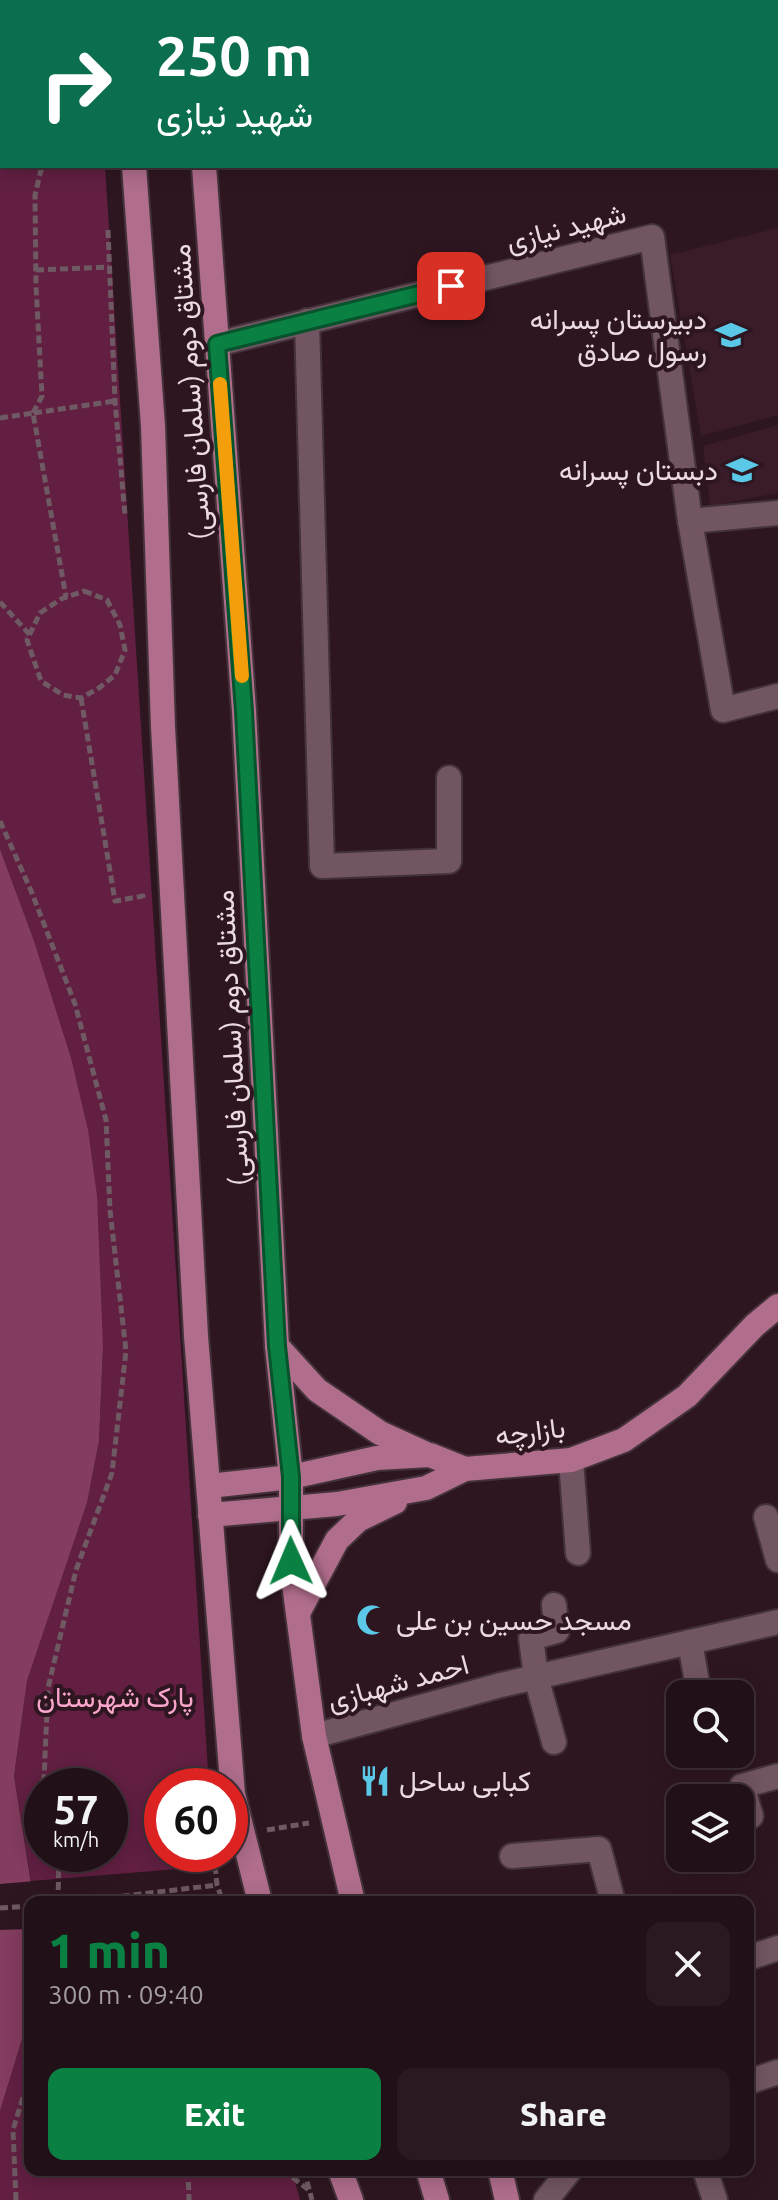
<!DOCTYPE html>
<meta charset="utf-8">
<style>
body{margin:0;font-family:Ubuntu,Vazirmatn,sans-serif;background:#2a1922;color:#f1f3f6;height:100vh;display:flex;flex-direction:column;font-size:30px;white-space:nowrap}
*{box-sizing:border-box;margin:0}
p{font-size:26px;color:#a29da2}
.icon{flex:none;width:44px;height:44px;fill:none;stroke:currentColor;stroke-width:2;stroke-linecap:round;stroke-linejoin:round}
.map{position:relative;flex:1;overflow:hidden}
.side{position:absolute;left:24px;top:1896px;width:730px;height:280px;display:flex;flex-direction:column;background:#221019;border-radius:16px;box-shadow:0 4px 20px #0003,0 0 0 2px #3f3038}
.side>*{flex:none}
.top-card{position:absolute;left:0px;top:0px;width:778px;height:168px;box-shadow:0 4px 20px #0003,0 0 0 2px #3f3038;background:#0b6e4f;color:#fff;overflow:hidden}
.controls{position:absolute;left:666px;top:1680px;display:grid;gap:16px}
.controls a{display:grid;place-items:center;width:88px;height:88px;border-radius:16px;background:#221019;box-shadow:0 4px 20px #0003,0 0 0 2px #3f3038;font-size:40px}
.speed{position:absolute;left:24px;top:1768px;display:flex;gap:16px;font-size:40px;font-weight:700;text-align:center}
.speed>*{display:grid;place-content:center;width:104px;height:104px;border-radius:50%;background:#221019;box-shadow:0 4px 20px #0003,0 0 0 2px #3f3038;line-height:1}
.speed small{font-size:20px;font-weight:400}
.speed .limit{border:12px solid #d22;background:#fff;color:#111}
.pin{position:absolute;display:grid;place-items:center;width:68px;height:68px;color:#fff;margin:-34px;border-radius:16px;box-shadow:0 4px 12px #0006}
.me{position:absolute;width:88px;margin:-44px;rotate:359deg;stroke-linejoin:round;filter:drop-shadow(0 0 6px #0008)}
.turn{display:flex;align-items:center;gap:28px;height:168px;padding:0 24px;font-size:36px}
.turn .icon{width:104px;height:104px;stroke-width:2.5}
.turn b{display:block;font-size:56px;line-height:68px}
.round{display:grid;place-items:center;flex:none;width:84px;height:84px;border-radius:16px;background:#2a1922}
.summary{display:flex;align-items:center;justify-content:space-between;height:136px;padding:0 24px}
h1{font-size:48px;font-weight:800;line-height:60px;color:#0b8043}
.primary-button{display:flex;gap:16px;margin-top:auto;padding:16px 24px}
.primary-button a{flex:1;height:92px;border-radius:16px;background:#0b8043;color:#fff;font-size:32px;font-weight:800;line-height:92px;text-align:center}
.primary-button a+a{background:#2a1922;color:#f1f3f6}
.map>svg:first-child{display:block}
</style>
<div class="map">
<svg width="778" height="2200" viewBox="0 0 778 2200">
<rect width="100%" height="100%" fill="#2e1621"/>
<!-- built -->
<g fill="#3a1b2a">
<polygon points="778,228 778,415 701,436 670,255"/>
<polygon points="778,425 778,493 710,506 703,446"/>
</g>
<!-- green -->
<g fill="#621f42" fill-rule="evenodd">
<path d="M0,0H95V2H2V166H105L209,1786H162V1854H214V1866L31,1881L14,1776L27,1681L87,1503L99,1441L103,1346L33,938L0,849ZM42,1786H110V1854H42Z"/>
<polygon points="30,2013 30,2170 292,2170 300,2200 0,2200 0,2111"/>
</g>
<!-- water -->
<polygon fill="#843c5f" points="0,849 33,938 71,1058 88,1130 97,1196 103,1346 99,1441 87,1503 27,1681 14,1776 34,1902 30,1902 30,2013 0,2111"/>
<!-- pier -->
<polygon fill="#2e1621" points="35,1881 38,1902 30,1902 30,1929 0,1930 0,1884"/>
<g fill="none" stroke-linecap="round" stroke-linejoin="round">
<defs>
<g id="minor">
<polyline points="679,0 680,2"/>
<polyline points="524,2 531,0"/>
<polyline points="307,321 322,866 449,861 449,778"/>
<polyline points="217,344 652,237 690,521 723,710 778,696"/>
<polyline points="690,521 778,513"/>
<polyline points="571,1460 578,1553"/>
<polyline points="766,1517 778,1560"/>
<polyline points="554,1605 557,1631 531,1638 536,1677 554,1742"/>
<polyline points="690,1642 699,1694"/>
<polyline points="314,1736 501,1685 778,1622"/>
<polyline points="751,1816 742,1786 778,1776"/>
<polyline points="512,1856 599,1849 613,1902"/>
<polyline points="748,1958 778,1948"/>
<polyline points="748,2082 778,2072"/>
<polyline points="705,2170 715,2200"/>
<polyline points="546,2200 570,2170"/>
</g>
<g id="major">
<polyline points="121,0 121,2"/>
<polyline points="191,0 191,2"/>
<polyline points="134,166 153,426 163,727 196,1336 233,1794 260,1902"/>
<polyline points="204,166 244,711 277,1346 291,1477 291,1561 314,1736 353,1902"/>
<polyline points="277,1346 317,1390 380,1433 424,1453"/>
<polyline points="209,1486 291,1477 377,1458 430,1455 465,1469"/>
<polyline points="210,1515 337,1504 426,1488 465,1469 571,1460 624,1440 687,1396 755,1325 778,1306"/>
<polyline points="298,1613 337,1540 358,1520 395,1502"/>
<polyline points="340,2170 351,2200"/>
<polyline points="428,2170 437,2200"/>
<polyline points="500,2170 507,2200"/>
</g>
</defs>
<!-- minor casing -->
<use href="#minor" stroke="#44323a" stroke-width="28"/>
<!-- major casing -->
<use href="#major" stroke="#44323a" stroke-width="28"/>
<!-- path -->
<g stroke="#6f5a63" stroke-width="5" stroke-dasharray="8 4" stroke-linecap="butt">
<polyline points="108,230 115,401 125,515"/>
<polyline points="36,270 109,267"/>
<polyline points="33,413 42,396 36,286 35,195 42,166"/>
<polyline points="34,413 115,401"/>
<polyline points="0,418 33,413 66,597"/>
<polygon points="84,591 107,600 120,625 125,650 115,675 99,688 81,698 63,695 41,681 27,640 40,613 61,599"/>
<polyline points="0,602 30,635"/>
<polyline points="81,698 115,901 143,896 143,900"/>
<polyline points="0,821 32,893 75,1004 106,1120 110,1210 126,1351 112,1473 76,1570 48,1688 44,1779 46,1786"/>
<polyline points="267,1830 309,1823"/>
<polyline points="214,1854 217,1885 223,1902"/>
<polyline points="58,1902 59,1854"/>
<polyline points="74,1902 217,1885"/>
<polyline points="0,1908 30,1906"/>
<polyline points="188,2170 189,2200"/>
<polyline points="283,2170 310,2191"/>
<polyline points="304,2170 312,2200"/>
<polyline points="16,2200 13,2130 30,2074"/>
</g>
<!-- minor -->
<use href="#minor" stroke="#725562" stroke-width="24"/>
<!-- major -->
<use href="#major" stroke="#b06d8c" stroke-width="24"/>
</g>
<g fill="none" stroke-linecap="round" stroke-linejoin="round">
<defs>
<polyline id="route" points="291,1561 291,1477 277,1346 244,711 217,344 451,286"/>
</defs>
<!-- route casing -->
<use href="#route" stroke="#07532c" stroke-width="20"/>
<!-- route -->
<use href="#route" stroke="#0b8043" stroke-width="14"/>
<!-- slow -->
<polyline stroke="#f59e0b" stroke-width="14" points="220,384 242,676"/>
</g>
<!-- icons -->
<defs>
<symbol id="school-bare" viewBox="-9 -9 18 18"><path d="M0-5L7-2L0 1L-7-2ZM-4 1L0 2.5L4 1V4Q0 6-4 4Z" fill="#5ac8e6" stroke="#2e1621" stroke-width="2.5" paint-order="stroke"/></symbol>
<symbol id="mosque-bare" viewBox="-9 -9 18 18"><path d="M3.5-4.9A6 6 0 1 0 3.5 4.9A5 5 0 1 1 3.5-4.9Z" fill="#5ac8e6" stroke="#2e1621" stroke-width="2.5" paint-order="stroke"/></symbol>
<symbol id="restaurant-bare" viewBox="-9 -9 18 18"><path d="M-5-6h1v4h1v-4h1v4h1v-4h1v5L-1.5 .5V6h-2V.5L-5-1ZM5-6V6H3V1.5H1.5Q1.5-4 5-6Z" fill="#5ac8e6" stroke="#2e1621" stroke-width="2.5" paint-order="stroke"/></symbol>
</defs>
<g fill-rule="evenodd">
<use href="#school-bare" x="709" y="313" width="44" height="44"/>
<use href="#school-bare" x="720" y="448" width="44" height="44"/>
<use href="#mosque-bare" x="350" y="1598" width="44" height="44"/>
<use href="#restaurant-bare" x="353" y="1759" width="44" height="44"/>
</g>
<g text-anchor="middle" stroke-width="8" stroke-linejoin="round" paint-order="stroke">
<!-- street labels -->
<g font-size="28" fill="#ebdae1" stroke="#2e1621">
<text transform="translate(566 227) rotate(-14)" y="10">شهید نیازی</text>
<text transform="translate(190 392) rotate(-94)" y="10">مشتاق دوم (سلمان فارسی)</text>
<text transform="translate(231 1038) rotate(-93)" y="10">مشتاق دوم (سلمان فارسی)</text>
<text transform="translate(530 1431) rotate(-7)" y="10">بازارچه</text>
<text transform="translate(398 1682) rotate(-15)" y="10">احمد شهبازی</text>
</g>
<!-- poi labels -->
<g font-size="28" fill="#ebdae1" stroke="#2e1621" text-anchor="end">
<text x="707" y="329">دبیرستان پسرانه<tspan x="707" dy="32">رسول صادق</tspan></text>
<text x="718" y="480">دبستان پسرانه</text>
<text x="396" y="1630" text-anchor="start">مسجد حسین بن علی</text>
<text x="399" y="1791" text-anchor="start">کبابی ساحل</text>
</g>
<!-- park labels -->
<g font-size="28" fill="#faa5cb" stroke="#2e1621">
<text x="115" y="1707">پارک شهرستان</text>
</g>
</g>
</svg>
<div class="controls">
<a><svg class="icon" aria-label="search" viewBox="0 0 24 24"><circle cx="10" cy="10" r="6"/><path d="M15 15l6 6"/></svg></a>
<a><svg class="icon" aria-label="layers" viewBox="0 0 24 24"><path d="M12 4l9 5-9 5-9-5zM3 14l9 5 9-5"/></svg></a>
</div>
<div class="speed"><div>57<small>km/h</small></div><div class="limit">60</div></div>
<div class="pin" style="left:451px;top:286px;background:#d93025"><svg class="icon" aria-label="arrive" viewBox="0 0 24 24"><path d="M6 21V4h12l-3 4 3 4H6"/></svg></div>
<svg class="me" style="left:291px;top:1561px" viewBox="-20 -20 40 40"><path d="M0-17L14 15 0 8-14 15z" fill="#0b8043" stroke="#fff" stroke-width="4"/></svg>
<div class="top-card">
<div class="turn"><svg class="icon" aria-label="right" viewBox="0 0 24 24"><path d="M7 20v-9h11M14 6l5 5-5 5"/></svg><div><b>250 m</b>شهید نیازی</div></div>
</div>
<section class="side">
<div class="summary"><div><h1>1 min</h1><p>300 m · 09:40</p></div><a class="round"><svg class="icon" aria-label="close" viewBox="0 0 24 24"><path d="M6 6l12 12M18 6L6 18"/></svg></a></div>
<div class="primary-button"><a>Exit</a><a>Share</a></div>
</section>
</div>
